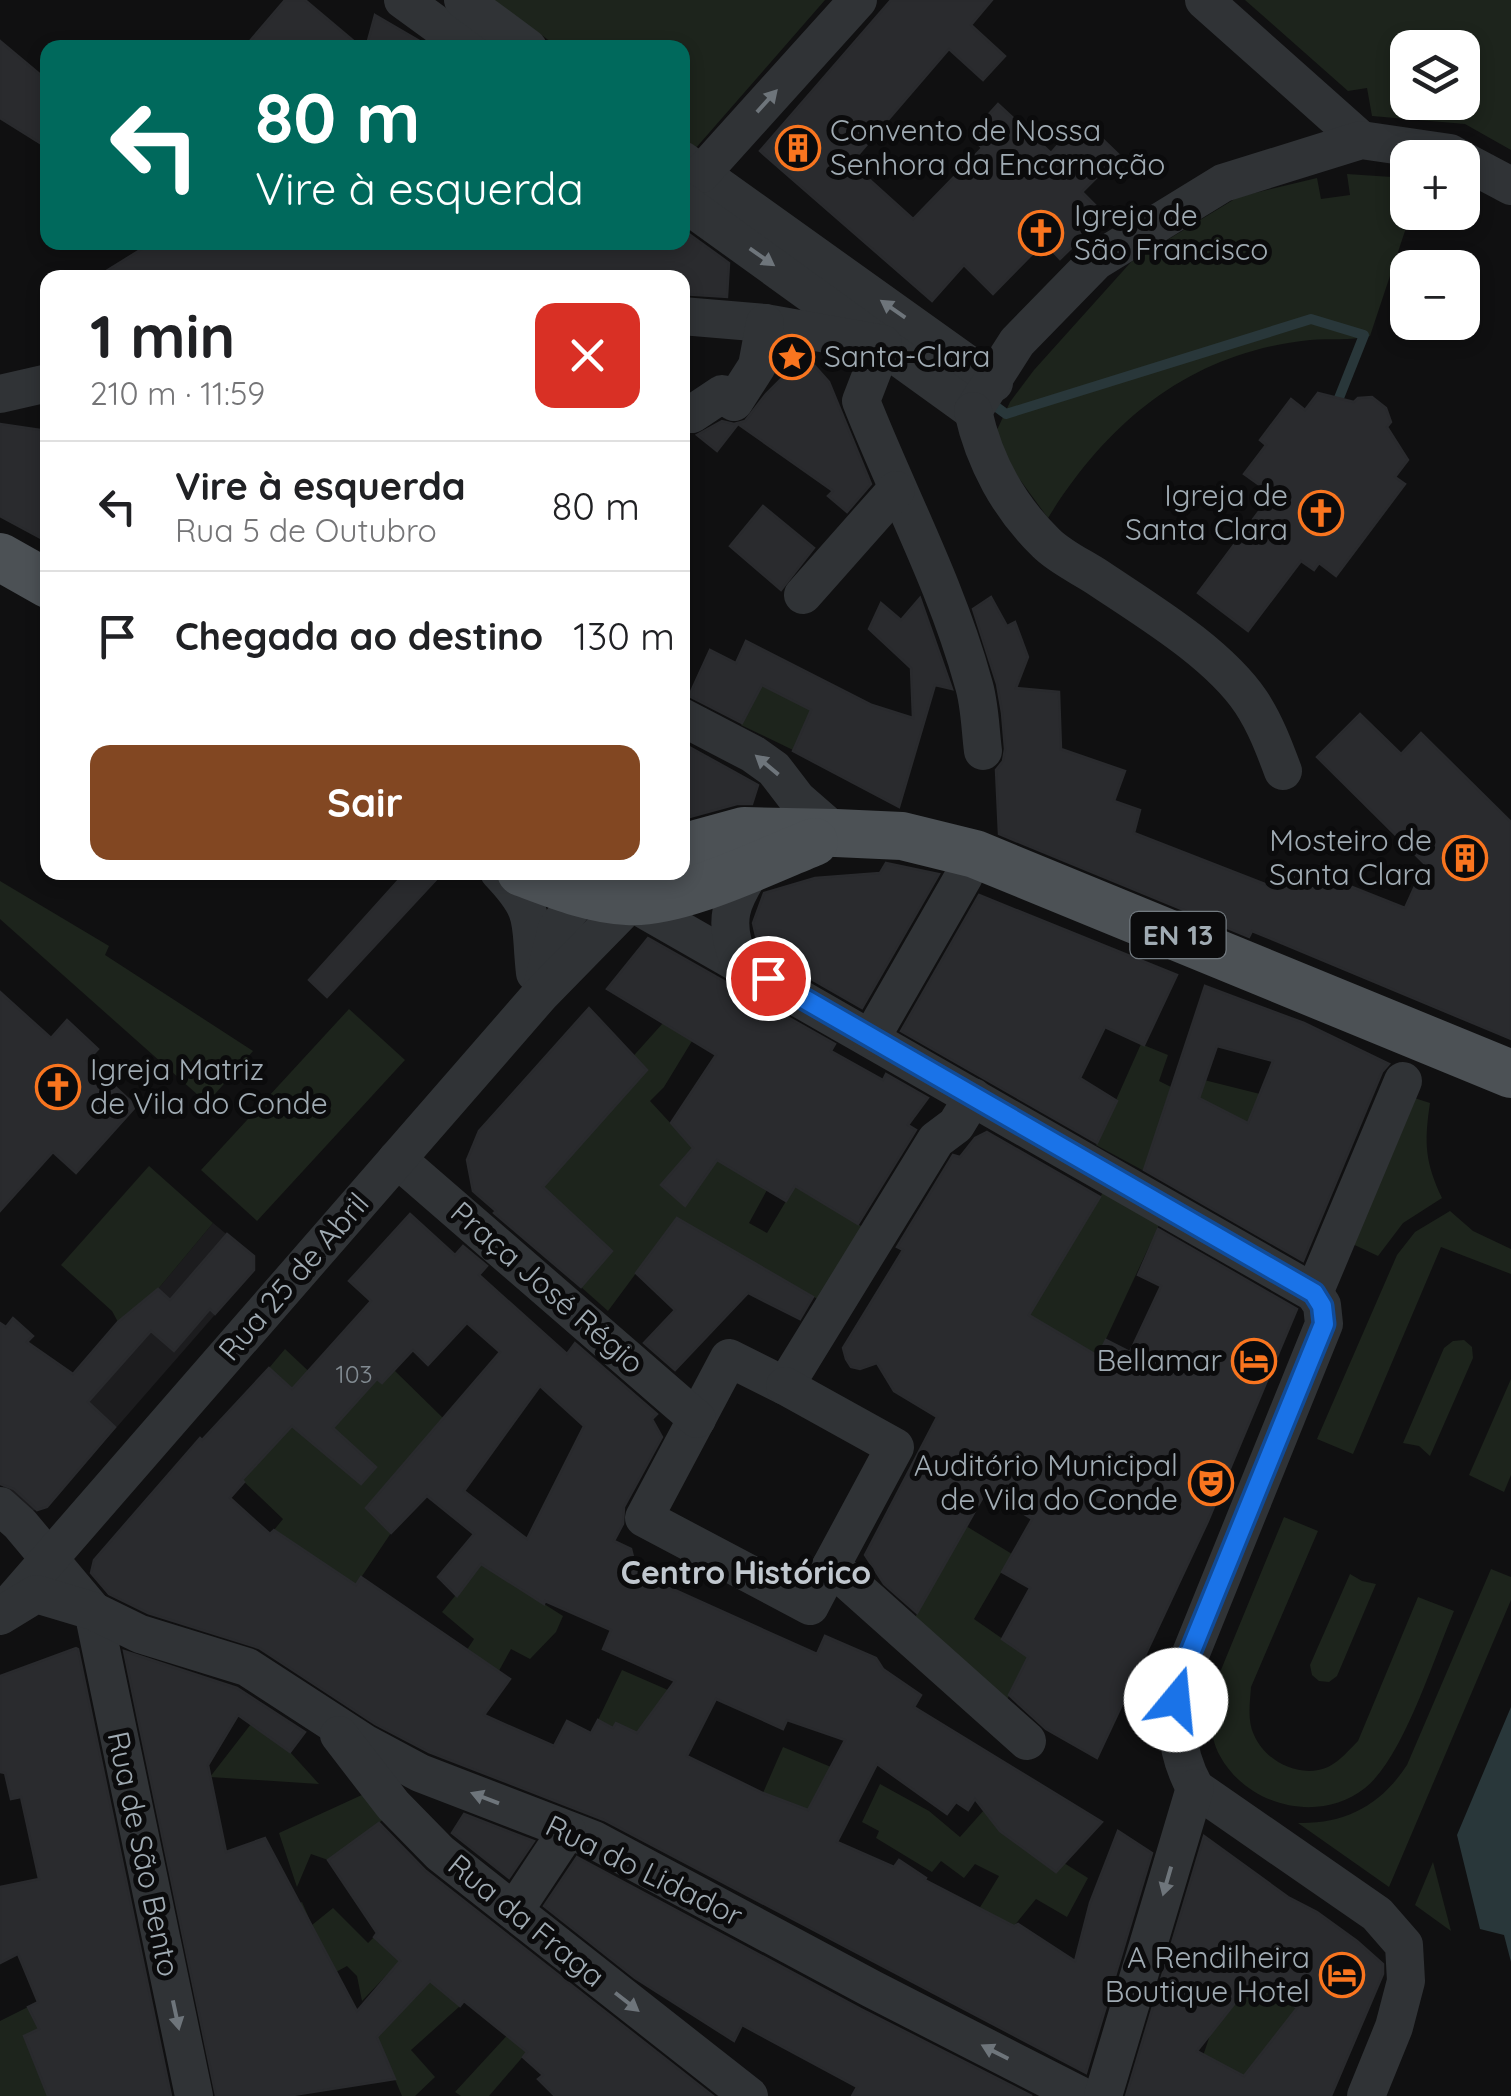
<!DOCTYPE html>
<html lang="pt">
<meta charset="utf-8">
<style>
body{margin:0;font-family:Quicksand,sans-serif;background:#f6f6f6;color:#202124;height:100vh;display:flex;flex-direction:column;font-size:38px;white-space:nowrap}
*{box-sizing:border-box;margin:0}
p{font-size:32px;color:#757577}
.icon{flex:none;width:55px;height:55px;fill:none;stroke:currentColor;stroke-width:2;stroke-linecap:round;stroke-linejoin:round}
.map{position:relative;flex:1;overflow:hidden}
.panel{position:absolute;left:40px;top:270px;width:650px;height:610px;display:flex;flex-direction:column;background:#fff;border-radius:20px;box-shadow:0 5px 15px #0003}
.panel>*{flex:none}
.guide{position:absolute;left:40px;top:40px;width:650px;height:210px;border-radius:20px;box-shadow:0 5px 15px #0003;background:#00695c;color:#fff;overflow:hidden}
.tools{position:absolute;left:1390px;top:30px;display:grid;gap:20px}
.tools a{display:grid;place-items:center;width:90px;height:90px;border-radius:20px;background:#fff;box-shadow:0 5px 15px #0003;font-size:50px}
.pin{position:absolute;display:grid;place-items:center;width:85px;height:85px;color:#fff;margin:-42px;border:5px solid #fff;border-radius:50%;box-shadow:0 2px 10px #0007}
.me{position:absolute;width:110px;margin:-55px;rotate:17deg;stroke-linejoin:round;filter:drop-shadow(0 0 8px #0008)}
.turn{display:flex;align-items:center;gap:35px;height:210px;padding:0 50px;font-size:45px}
.turn .icon{width:130px;height:130px;stroke-width:2.5}
.turn b{display:block;font-size:70px;line-height:85px}
.round{display:grid;place-items:center;flex:none;width:105px;height:105px;border-radius:20px;background:#f6f6f6}
.overview{display:flex;align-items:center;justify-content:space-between;height:170px;padding:0 50px}
h1{font-size:60px;font-weight:800;line-height:75px}
.button{display:flex;gap:20px;margin-top:auto;padding:20px 50px}
.button a{flex:1;height:115px;border-radius:20px;background:#824722;color:#fff;font-size:40px;font-weight:800;line-height:115px;text-align:center}
ul{padding:0;list-style:none}
li{display:flex;align-items:center;gap:30px;height:130px;padding:0 50px;border-top:2px solid #e0e0e0}
li div{flex:1}
li b{display:block;font-size:38px}
li em{font-style:normal}
.map>svg:first-child{display:block}
</style>
<div class="map">
<svg width="1511" height="2096" viewBox="0 0 1511 2096">
<rect width="100%" height="100%" fill="#101011"/>
<!-- built -->
<polygon fill="#1c1c1e" points="213,1223 254,1257 254,1270 47,1507 32,1511 0,1484 0,1468 93,1351 118,1322 158,1289"/>
<!-- green -->
<g fill="#1d241c" fill-rule="evenodd">
<polygon points="493,0 825,0 695,149 683,140 682,48 558,47"/>
<path d="M1245,0H1511V150L1465,124L1372,116L1367,88L1348,91ZM1408,48H1462V102H1408Z"/>
<path d="M1347,174L1407,178L1408,212L1411,213L1370,336C1349,341 1331,338 1310,340C1191,352 1108,421 1048,518L1002,455L997,430L1010,402L1034,370L1131,262L1238,197L1317,178L1321,199L1350,195Z"/>
<polygon points="762,685 811,710 793,750 741,725"/>
<polygon points="0,881 109,946 105,955 253,1051 207,1103 0,919"/>
<polygon points="349,1009 405,1060 257,1221 201,1170"/>
<path d="M663,1023L692,1041L664,1087L650,1101L687,1141L767,1190L749,1223L767,1233L795,1186L866,1229L821,1301L677,1218L608,1311L581,1287L612,1251L543,1187L624,1095L610,1082ZM688,1153L708,1173L685,1206L662,1185Z"/>
<polygon points="1141,1044 1168,1055 1159,1081 1171,1087 1144,1171 1096,1145"/>
<polygon points="1200,1079 1260,1094 1248,1123 1199,1098"/>
<path d="M1402,1094L1430,1103C1424,1143 1425,1162 1442,1198L1403,1223L1378,1256L1344,1240Z"/>
<polygon points="149,1166 213,1223 158,1289 118,1322 112,1311 61,1265"/>
<polygon points="1105,1189 1160,1223 1098,1356 1029,1315"/>
<polygon points="1450,1211 1473,1231 1511,1249 1511,1274 1441,1247 1353,1454 1317,1439 1397,1255 1415,1232"/>
<polygon points="1464,1340 1472,1347 1473,1358 1430,1456 1419,1446 1403,1443 1444,1348 1453,1341"/>
<polygon points="285,1349 319,1381 355,1403 377,1379 394,1370 443,1418 367,1508 391,1533 356,1585 274,1530 283,1519 239,1477 253,1469 310,1406 269,1368"/>
<polygon points="1511,1379 1511,1475 1504,1492 1469,1475"/>
<path d="M1284,1517L1318,1531L1251,1687C1250,1703 1247,1720 1254,1735C1266,1762 1300,1779 1328,1767C1340,1761 1349,1750 1358,1741L1418,1597L1454,1611C1434,1658 1403,1758 1365,1788C1320,1824 1248,1807 1220,1756C1207,1733 1211,1706 1216,1682Z"/>
<polygon points="966,1526 1012,1554 974,1619 1020,1651 1073,1642 1027,1659 1006,1702 913,1621"/>
<polygon points="481,1564 563,1616 556,1632 530,1659 511,1649 490,1687 457,1665 474,1639 442,1612"/>
<path d="M1491,1569L1511,1577V1600L1389,1887L1298,1823C1346,1824 1381,1805 1407,1765Z"/>
<polygon points="1350,1574 1362,1581 1376,1584 1337,1676 1329,1682 1319,1681 1312,1675 1310,1665"/>
<polygon points="622,1670 668,1690 637,1733 616,1723 613,1728 598,1720"/>
<polygon points="251,1724 290,1752 319,1784 210,1777"/>
<polygon points="783,1747 831,1767 818,1792 825,1835 763,1793"/>
<polygon points="880,1784 929,1811 960,1837 984,1810 1000,1831 1055,1871 1064,1863 1088,1878 1067,1917 1036,1899 1014,1926 979,1909 999,1876 975,1864 964,1878 941,1861 932,1872 876,1838 879,1831 862,1822"/>
<polygon points="364,1794 384,1819 328,1860 311,1854 297,1887 279,1833"/>
<polygon points="1433,1862 1451,1931 1415,1905"/>
<polygon points="302,1902 312,1925 333,1908 368,1943 374,1937 400,1961 362,2001 357,1976 347,1966 336,1972 312,1927 263,1953 250,1921"/>
<polygon points="1228,1961 1294,2006 1325,1971 1306,2016 1295,2011 1276,2035 1255,2081 1203,2056 1210,2035 1232,2008 1205,1984"/>
<polygon points="430,1981 460,2006 411,2050 435,2077 415,2096 402,2096 391,2070 371,2043"/>
<polygon points="28,2007 39,2029 24,2036 48,2096 0,2096 0,2021"/>
<polygon points="512,2030 532,2046 489,2096 461,2096 455,2092"/>
</g>
<!-- water -->
<polygon fill="#29373a" points="1511,1707 1511,1962 1504,1935 1480,1929 1457,1835"/>
<g fill="none" stroke-linecap="round" stroke-linejoin="round">
<!-- stream -->
<polyline stroke="#29373a" stroke-width="10" points="987,400 1006,414 1311,319 1364,335 1337,403"/>
</g>
<!-- building -->
<g fill="#2a2b2e" stroke="#292a2d" stroke-width="2.5" fill-rule="evenodd">
<polygon points="285,0 305,0 362,48 244,48"/>
<polygon points="891,0 992,0 971,25 1005,56 983,80 949,49 851,163 913,219 982,148 970,135 998,104 1051,153 1070,131 1082,142 1093,130 1119,155 1082,192 1105,215 1060,259 1044,242 993,294 964,265 932,301 760,151"/>
<polygon points="375,15 428,46 430,48 366,48"/>
<polygon points="0,41 48,81 48,148 0,118"/>
<polygon points="682,229 729,263 727,297 682,294 682,278 95,278 153,242 682,242"/>
<polygon points="805,355 829,382 871,484 847,512 828,496 833,491 738,424 717,451 697,435 722,421 734,424 745,421 766,394"/>
<polygon points="1318,393 1354,402 1358,398 1372,397 1386,408 1391,422 1387,427 1408,460 1395,477 1405,484 1336,576 1319,563 1314,570 1301,561 1248,631 1198,593 1272,494 1244,474 1266,445 1260,440 1291,399 1305,410"/>
<polygon points="0,424 48,431 48,542 0,516"/>
<polygon points="763,506 814,548 781,590 730,546"/>
<polygon points="991,597 1007,626 1015,622 1028,657 1016,688 1059,692 1061,749 1125,771 1114,801 1140,810 1134,833 1270,886 1276,868 1330,889 1332,879 1405,908 1425,864 1317,757 1360,714 1401,754 1421,733 1511,822 1511,1039 1279,942 1252,931 1249,937 999,834 996,770 1003,761 1005,749 1002,713 997,684 973,609"/>
<polygon points="920,598 952,689 935,685 899,807 793,751 811,710 762,685 742,723 689,696 710,650 736,663 746,641 872,705 913,718 911,668 869,629 881,603 901,620"/>
<polygon points="682,743 758,785 752,804 737,804 682,819"/>
<polygon points="886,863 939,874 862,1008 759,949 753,923 764,893 815,878 880,873"/>
<polygon points="406,872 443,872 327,997 309,980"/>
<polygon points="979,895 1177,975 1144,1045 1105,1027 1080,1078 1117,1101 1097,1143 901,1031"/>
<polygon points="648,938 835,1044 831,1051 883,1080 886,1074 928,1098 908,1125 916,1130 858,1224 795,1186 786,1201 717,1160 685,1206 661,1185 693,1148 671,1123 716,1055 607,989"/>
<path d="M1205,986L1304,1023L1389,1064L1382,1072L1303,1261L1144,1170ZM1217,1046L1273,1061L1248,1123L1199,1098Z"/>
<polygon points="0,992 51,1038 67,1020 98,1049 87,1061 136,1106 76,1173 53,1152 0,1211"/>
<polygon points="589,1008 647,1070 543,1187 612,1251 581,1287 494,1213 496,1211 473,1191 467,1160 479,1131"/>
<polygon points="987,1132 1100,1197 1029,1315 1098,1356 1106,1340 1130,1352 1161,1286 1138,1275 1158,1229 1297,1309 1208,1521 1097,1758 1046,1729 1009,1695 1028,1657 1002,1639 1030,1588 1002,1572 1032,1519 987,1490 917,1613 884,1584 865,1555 937,1417 894,1391 877,1363 860,1369 851,1367 846,1359 843,1348 903,1250 897,1247 953,1155 960,1157 975,1138"/>
<path d="M410,1214L455,1255L463,1246L487,1266L479,1275L567,1354L575,1343L657,1414L652,1419L662,1437L624,1507L623,1524L614,1541L631,1549L637,1573L817,1654L825,1636L876,1658L883,1669L921,1695L914,1707L1102,1822L1056,1872L1000,1831L975,1799L968,1810L956,1802L947,1814L877,1764L837,1842L894,1867L899,1860L926,1878L925,1880L1014,1926L1018,1924L1075,1961L1090,1903L1118,1831L1152,1853L1086,2073L604,1820L429,1752L375,1724L259,1648L148,1613L109,1594L91,1573L94,1560L200,1438L202,1440L269,1368L292,1389L371,1301L349,1281ZM467,1323L500,1352L366,1508L391,1533L427,1496L474,1534L438,1577L457,1596L481,1564L544,1604L545,1601L611,1630L603,1649L675,1681L637,1733L616,1723L613,1728L598,1720L591,1733L567,1721L554,1746L484,1715L510,1679L361,1577L356,1585L274,1530L270,1534L230,1498L244,1482L242,1480L292,1426L361,1484L376,1467L333,1428L377,1379L382,1383L413,1350L428,1365ZM540,1386L584,1426L527,1539L464,1491ZM716,1699L783,1729L787,1720L845,1740L808,1810L763,1793L687,1756Z"/>
<polygon points="677,1218 813,1297 800,1319 748,1293 675,1370 644,1343 675,1310 636,1273"/>
<polygon points="227,1234 254,1256 254,1270 215,1314 210,1309 174,1351 151,1331 88,1402 115,1427 47,1507 37,1510 14,1489 0,1484 0,1323 6,1327 13,1318 33,1336 27,1342 73,1374 118,1322 158,1289 170,1300"/>
<polygon points="76,1648 78,1649 171,2096 48,2096 24,2036 39,2029 28,2007 38,2002 18,1954 0,1963 0,1887 39,1879 21,1797 11,1799 5,1773 0,1772 0,1676"/>
<polygon points="124,1651 237,1688 305,1732 290,1752 238,1715 208,1765 226,1852 265,1838 357,2011 400,1961 374,1937 377,1933 328,1860 379,1823 426,1871 713,2096 555,2096 538,2079 543,2075 523,2057 527,2052 464,2001 460,2006 430,1981 377,2037 395,2079 287,2096 216,2096"/>
<polygon points="464,1814 534,1841 509,1878 452,1833"/>
<path d="M1204,1836L1288,1897L1317,1912L1357,1941L1383,1964V1974L1331,2096H1126ZM1254,1979L1297,2008L1244,2076L1197,2051Z"/>
<polygon points="577,1857 861,2009 1032,2096 852,2096 857,2087 742,2025 734,2041 635,1978 544,1906"/>
</g>
<g fill="none" stroke-linecap="round" stroke-linejoin="round">
<!-- minor -->
<g stroke="#303336" stroke-width="38">
<polyline points="403,0 469,48"/>
<polyline points="463,0 528,48"/>
<polyline points="1204,0 1361,140"/>
<polyline points="682,160 994,383"/>
<polyline points="1462,160 1511,186"/>
<polyline points="701,174 858,0"/>
<polyline points="682,201 973,411"/>
<path d="M682,316L765,323L883,344L861,401C898,495 946,584 973,682C980,703 980,728 983,751"/>
<polyline points="0,394 48,383"/>
<polyline points="973,411 1017,342 1096,261 1223,183 1361,140 1450,153 1459,158"/>
<path d="M973,411C984,461 1009,507 1046,543C1060,557 1080,566 1097,577C1146,610 1217,652 1251,702C1265,723 1274,747 1283,771"/>
<polyline points="692,414 722,394 734,402 757,366 765,323"/>
<polyline points="803,595 896,490"/>
<polyline points="682,717 753,754 774,769 797,799 836,833"/>
<path d="M499,872C539,914 529,921 535,973"/>
<polyline points="631,902 1314,1293"/>
<path d="M739,961C722,920 731,901 754,866"/>
<polyline points="541,992 557,928 598,872"/>
<polyline points="871,1038 964,876"/>
<polyline points="973,1097 956,1125 936,1140 785,1386 729,1358 644,1518 810,1606 831,1566 1027,1741"/>
<polyline points="397,1159 697,1419"/>
<path d="M1314,1293L1322,1305L1324,1324L1187,1663C1174,1708 1172,1746 1195,1788L1377,1914L1404,1945L1406,1981L1394,2027L1366,2096"/>
<polyline points="1314,1293 1403,1081"/>
<polyline points="785,1386 895,1447 831,1566"/>
<polyline points="0,1506 20,1524 93,1611 194,2096"/>
<polyline points="8,1606 540,995 631,902"/>
<polyline points="0,1616 36,1594 93,1611 140,1634 247,1667 364,1743 420,1773 594,1840 872,1989 1081,2096"/>
<polyline points="339,1735 393,1805 440,1853 749,2096"/>
<polyline points="514,1911 567,1831"/>
<polyline points="1103,2096 1195,1788"/>
</g>
<!-- major -->
<g stroke="#4c5155" stroke-width="48">
<polyline points="0,557 48,584"/>
<polyline points="682,848 744,831 836,833 902,836 975,854 1511,1074"/>
<path d="M521,872C556,885 590,899 627,901C678,905 766,861 814,842"/>
</g>
</g>
<!-- one-way arrows -->
<defs><path id="oneway-solid" d="M-6-.8H1V-3.2L6.5 0L1 3.2V.8H-6Z" transform="scale(2.5)"/></defs>
<g fill="#6e757b">
<use href="#oneway-solid" transform="translate(767 101) rotate(-48)"/>
<use href="#oneway-solid" transform="translate(762 257) rotate(35)"/>
<use href="#oneway-solid" transform="translate(893 309) rotate(-145)"/>
<use href="#oneway-solid" transform="translate(767 765) rotate(-140)"/>
<use href="#oneway-solid" transform="translate(485 1798) rotate(-159)"/>
<use href="#oneway-solid" transform="translate(1167 1881) rotate(106)"/>
<use href="#oneway-solid" transform="translate(627 2002) rotate(38)"/>
<use href="#oneway-solid" transform="translate(176 2015) rotate(78)"/>
<use href="#oneway-solid" transform="translate(995 2052) rotate(-153)"/>
</g>
<g fill="none" stroke-linecap="round" stroke-linejoin="round">
<defs>
<polyline id="route" points="768,978 1314,1293 1322,1306 1324,1324 1186,1663 1176,1700"/>
</defs>
<!-- route casing -->
<use href="#route" stroke="#114b97" stroke-width="25"/>
<!-- route -->
<use href="#route" stroke="#1a73e8" stroke-width="18"/>
</g>
<!-- icons -->
<defs>
<symbol id="building-ring" viewBox="-11 -11 22 22"><circle r="9.5" fill="#0b0b0c" stroke="#f9751f" stroke-width="1.5"/><path d="M-4-6H4V6H1V3H-1V6H-4ZM-2.5-4.3h1.7v1.8h-1.7ZM.8-4.3h1.7v1.8H.8ZM-2.5-1h1.7V.8h-1.7ZM.8-1h1.7V.8H.8Z" fill="#f9751f"/></symbol>
<symbol id="church-ring" viewBox="-11 -11 22 22"><circle r="9.5" fill="#0b0b0c" stroke="#f9751f" stroke-width="1.5"/><path d="M-1.2-6h2.4v3.5h3.3v2.4h-3.3V6h-2.4V-.1h-3.3v-2.4h3.3Z" fill="#f9751f"/></symbol>
<symbol id="sight-ring" viewBox="-11 -11 22 22"><circle r="9.5" fill="#0b0b0c" stroke="#f9751f" stroke-width="1.5"/><path d="M0-6L1.8-2.2L6-1.7L2.9 1.2L3.7 5.4L0 3.3L-3.7 5.4L-2.9 1.2L-6-1.7L-1.8-2.2Z" fill="#f9751f"/></symbol>
<symbol id="hotel-ring" viewBox="-11 -11 22 22"><circle r="9.5" fill="#0b0b0c" stroke="#f9751f" stroke-width="1.5"/><path d="M-6-4.5h1.5V1H6V5H4.5V3h-9V5H-6ZM-4 0a1.8 1.8 0 1 1 3.6 0ZM.5 0V-2.5h3Q6-2.5 6 0Z" fill="#f9751f"/></symbol>
<symbol id="theatre-ring" viewBox="-11 -11 22 22"><circle r="9.5" fill="#0b0b0c" stroke="#f9751f" stroke-width="1.5"/><path d="M-5-5.5Q0-4 5-5.5V0Q5 5 0 6Q-5 5-5 0ZM-3.3-2.5H-1v1.5H-3.3ZM1-2.5H3.3v1.5H1ZM-2.8 1Q0 5.5 2.8 1Z" fill="#f9751f"/></symbol>
</defs>
<g fill-rule="evenodd">
<use href="#building-ring" x="773" y="123" width="50" height="50"/>
<use href="#church-ring" x="1016" y="208" width="50" height="50"/>
<use href="#sight-ring" x="767" y="332" width="50" height="50"/>
<use href="#church-ring" x="1296" y="488" width="50" height="50"/>
<use href="#building-ring" x="1440" y="833" width="50" height="50"/>
<use href="#church-ring" x="33" y="1062" width="50" height="50"/>
<use href="#hotel-ring" x="1229" y="1336" width="50" height="50"/>
<use href="#theatre-ring" x="1186" y="1458" width="50" height="50"/>
<use href="#hotel-ring" x="1317" y="1950" width="50" height="50"/>
</g>
<g text-anchor="middle" stroke-width="10" stroke-linejoin="round" paint-order="stroke">
<!-- number labels -->
<g font-size="25" fill="#828b92">
<text x="354" y="1383">103</text>
</g>
<!-- shield labels -->
<rect fill="#0b0b0c" stroke="#737b81" stroke-width="2.5" x="1130.5" y="912" width="95" height="46" rx="8"/>
<g font-size="28" font-weight="bold" fill="#a0abb3">
<text x="1178" y="945">EN 13</text>
</g>
<!-- poi labels -->
<g font-size="30" fill="#a0abb3" stroke="#0b0b0c" text-anchor="end">
<text x="830" y="141" text-anchor="start">Convento de Nossa<tspan x="830" dy="34">Senhora da Encarnação</tspan></text>
<text x="1074" y="226" text-anchor="start">Igreja de<tspan x="1074" dy="34">São Francisco</tspan></text>
<text x="824" y="367" text-anchor="start">Santa-Clara</text>
<text x="1288" y="506">Igreja de<tspan x="1288" dy="34">Santa Clara</tspan></text>
<text x="1432" y="851">Mosteiro de<tspan x="1432" dy="34">Santa Clara</tspan></text>
<text x="90" y="1080" text-anchor="start">Igreja Matriz<tspan x="90" dy="34">de Vila do Conde</tspan></text>
<text x="1222" y="1371">Bellamar</text>
<text x="1178" y="1476">Auditório Municipal<tspan x="1178" dy="34">de Vila do Conde</tspan></text>
<text x="1310" y="1968">A Rendilheira<tspan x="1310" dy="34">Boutique Hotel</tspan></text>
</g>
<!-- street labels -->
<g font-size="30" fill="#a0abb3" stroke="#0b0b0c">
<text transform="translate(294 1277) rotate(-49)" y="10">Rua 25 de Abril</text>
<text transform="translate(547 1288) rotate(41)" y="10">Praça José Régio</text>
<text transform="translate(143 1854) rotate(78)" y="10">Rua de São Bento</text>
<text transform="translate(644 1871) rotate(26)" y="10">Rua do Lidador</text>
<text transform="translate(526 1921) rotate(39)" y="10">Rua da Fraga</text>
</g>
<!-- neighbourhood labels -->
<g font-size="32" font-weight="bold" fill="#c1c8cf" stroke="#0b0b0c">
<text x="746" y="1584">Centro Histórico</text>
</g>
</g>
</svg>
<div class="tools">
<a><svg class="icon" aria-label="layers" viewBox="0 0 24 24"><path d="M12 4l9 5-9 5-9-5zM3 14l9 5 9-5"/></svg></a>
<a>+</a>
<a>−</a>
</div>
<div class="pin" style="left:768px;top:978px;background:#d93025"><svg class="icon" aria-label="arrive" viewBox="0 0 24 24"><path d="M6 21V4h12l-3 4 3 4H6"/></svg></div>
<svg class="me" style="left:1176px;top:1700px" viewBox="-20 -20 40 40"><circle r="19" fill="#fff"/><path d="M0-13L10 11 0 6-10 11z" fill="#1a73e8"/></svg>
<div class="guide">
<div class="turn"><svg class="icon" aria-label="left" viewBox="0 0 24 24"><path d="M17 20v-9H6M10 6l-5 5 5 5"/></svg><div><b>80 m</b>Vire à esquerda</div></div>
</div>
<section class="panel">
<div class="overview"><div><h1>1 min</h1><p>210 m · 11:59</p></div><a class="round" style="background:#d93025;color:#fff"><svg class="icon" aria-label="close" viewBox="0 0 24 24"><path d="M6 6l12 12M18 6L6 18"/></svg></a></div>
<ul>
<li><svg class="icon" aria-label="left" viewBox="0 0 24 24"><path d="M17 20v-9H6M10 6l-5 5 5 5"/></svg><div><b>Vire à esquerda</b><p>Rua 5 de Outubro</p></div><em>80 m</em></li>
<li><svg class="icon" aria-label="arrive" viewBox="0 0 24 24"><path d="M6 21V4h12l-3 4 3 4H6"/></svg><div><b>Chegada ao destino</b></div><em>130 m</em></li>
</ul>
<div class="button"><a>Sair</a></div>
</section>
</div>
